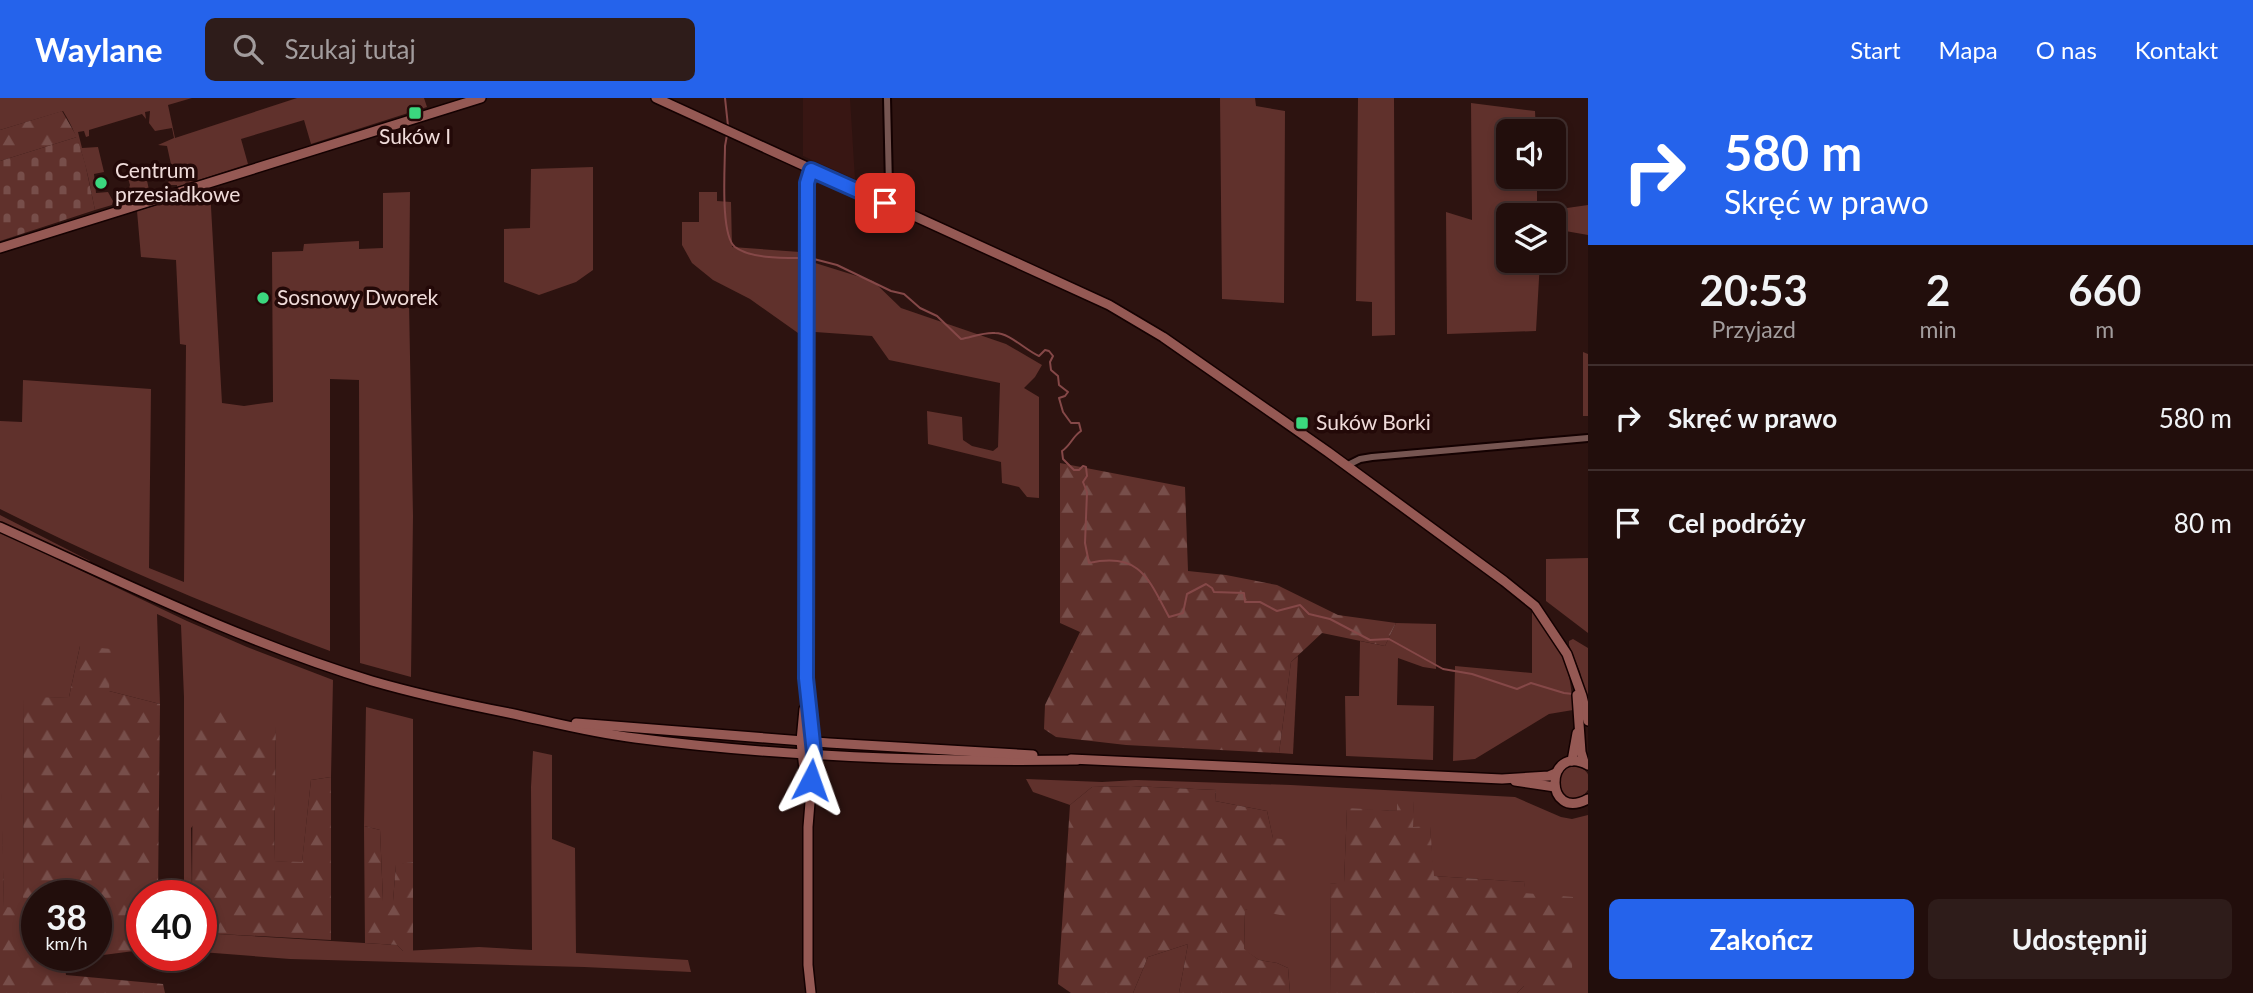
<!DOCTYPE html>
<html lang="pl">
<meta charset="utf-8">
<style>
body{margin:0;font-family:Lato,sans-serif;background:#2e1c1a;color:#f1f3f6;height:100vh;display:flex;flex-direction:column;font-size:26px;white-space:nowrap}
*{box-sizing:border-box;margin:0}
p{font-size:23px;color:#a29c9d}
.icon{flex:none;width:38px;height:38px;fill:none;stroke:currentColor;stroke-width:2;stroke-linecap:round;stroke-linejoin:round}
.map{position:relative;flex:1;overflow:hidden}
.side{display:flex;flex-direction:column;background:#220e0c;width:665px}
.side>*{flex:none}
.hud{background:#2563eb;color:#fff;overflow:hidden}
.tools{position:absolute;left:1496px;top:21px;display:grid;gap:14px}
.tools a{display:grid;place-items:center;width:70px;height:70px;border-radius:10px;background:#220e0c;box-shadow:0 4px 10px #0003,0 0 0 2px #3f2e2d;font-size:35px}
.speed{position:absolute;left:21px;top:782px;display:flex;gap:14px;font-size:35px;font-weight:700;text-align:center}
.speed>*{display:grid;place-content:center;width:91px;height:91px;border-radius:50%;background:#220e0c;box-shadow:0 4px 10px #0003,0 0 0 2px #3f2e2d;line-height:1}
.speed small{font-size:18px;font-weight:400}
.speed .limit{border:10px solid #d22;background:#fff;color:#111}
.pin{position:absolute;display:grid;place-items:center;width:60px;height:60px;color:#fff;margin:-30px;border-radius:14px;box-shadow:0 4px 10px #0006}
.me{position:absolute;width:77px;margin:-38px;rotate:4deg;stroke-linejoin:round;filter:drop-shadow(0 0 5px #0008)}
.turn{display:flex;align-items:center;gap:24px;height:147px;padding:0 21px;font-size:32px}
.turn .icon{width:91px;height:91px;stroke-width:2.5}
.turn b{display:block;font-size:49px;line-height:60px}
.eta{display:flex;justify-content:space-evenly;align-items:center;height:119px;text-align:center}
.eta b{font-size:42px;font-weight:700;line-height:49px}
.action{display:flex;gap:14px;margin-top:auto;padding:14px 21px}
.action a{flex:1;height:80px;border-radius:10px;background:#2563eb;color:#fff;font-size:28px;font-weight:700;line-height:80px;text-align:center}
.action a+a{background:#2e1c1a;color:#f1f3f6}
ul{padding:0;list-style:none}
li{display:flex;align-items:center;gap:21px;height:105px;padding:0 21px;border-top:2px solid #3f2e2d}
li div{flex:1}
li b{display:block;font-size:26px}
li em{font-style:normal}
header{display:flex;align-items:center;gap:42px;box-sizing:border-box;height:98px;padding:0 35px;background:#2563eb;color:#fff}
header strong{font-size:33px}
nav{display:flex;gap:38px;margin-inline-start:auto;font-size:24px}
.search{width:490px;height:63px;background:#2e1c1a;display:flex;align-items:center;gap:18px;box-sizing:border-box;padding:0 24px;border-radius:10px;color:#a29c9d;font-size:26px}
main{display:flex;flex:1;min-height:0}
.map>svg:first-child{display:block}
</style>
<header>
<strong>Waylane</strong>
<div class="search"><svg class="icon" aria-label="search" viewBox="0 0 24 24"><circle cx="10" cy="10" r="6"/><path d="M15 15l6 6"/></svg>Szukaj tutaj</div>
<nav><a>Start</a><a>Mapa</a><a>O nas</a><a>Kontakt</a></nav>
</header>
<main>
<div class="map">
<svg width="1588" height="895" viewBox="0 0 1588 895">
<defs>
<pattern id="forest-firs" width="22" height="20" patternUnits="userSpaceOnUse" patternTransform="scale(1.75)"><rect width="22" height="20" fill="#60312c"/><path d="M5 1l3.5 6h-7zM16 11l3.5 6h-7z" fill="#774e4a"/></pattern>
<pattern id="cemetery-stones" width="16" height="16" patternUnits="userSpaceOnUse" patternTransform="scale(1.75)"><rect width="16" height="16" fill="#60312c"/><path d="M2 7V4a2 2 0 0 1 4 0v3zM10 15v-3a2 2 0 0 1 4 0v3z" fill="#774e4a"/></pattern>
</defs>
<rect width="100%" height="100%" fill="#2d1310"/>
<!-- built -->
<polygon fill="#381613" points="803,0 850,0 855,81 803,58"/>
<!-- grass -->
<g fill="#60312c">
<path d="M0,0H192L168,7L175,40L297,0H424L427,9L311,46L304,22L241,41L248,66L177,89V87H171L168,84L174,80L167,48L158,47L174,40L172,30L155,33L149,25L150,13L145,14L146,21L142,16L89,32V38L86,39L84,33L78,34L82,50L98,49L104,74L94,76L96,95L108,94L113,103L112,107L95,112C88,77 82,43 63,13L0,32Z"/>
<polygon points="1220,0 1255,0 1256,8 1285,13 1284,205 1222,201"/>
<polygon points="1358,0 1394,0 1395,237 1372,238 1372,204 1356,203"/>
<polygon points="1471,5 1535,13 1536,33 1508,33 1508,79 1537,79 1537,117 1508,117 1508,163 1540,163 1536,233 1447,236 1446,114 1472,122"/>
<polygon points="593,69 593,172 576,184 539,197 504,184 504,131 530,130 531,71"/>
<polygon points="143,73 145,73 149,92 127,97 130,87 127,77 130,76 136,81 142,79"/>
<path d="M210,91L222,305L244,308L273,304L272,154L303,153L304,146L359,143V151L383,150V95L410,94L409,205L413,418L411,579L360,565L359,282L330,281V553C217,511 107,465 0,411V323L22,324L23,282L151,291L149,470L184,484L186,247L180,246L176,162L141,159L137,113Z"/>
<polygon points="699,94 717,94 717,103 731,104 732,149 800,154 798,235 750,201 713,182 692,165 682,147 682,124 699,124"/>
<polygon points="1588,107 1588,137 1554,131 1554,117 1544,117 1560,111"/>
<polygon points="812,164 873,183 901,210 1006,246 1042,267 1035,279 1024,290 1039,299 1039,400 1027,399 1019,389 1002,385 1001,364 928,346 927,313 962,319 963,342 972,348 993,353 998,349 1000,285 889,262 872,238 815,234"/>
<polygon points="1583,254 1588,256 1588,318 1583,318"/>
<polygon points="0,417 90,463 90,466 0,425"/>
<polygon points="0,434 187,523 247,549 333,582 331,679 311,682 302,765 274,763 276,628 191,730 192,798 184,798 184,599 181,527 157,516 160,606 109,593 80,548 69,599 24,601 23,810 4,810 0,654"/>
<polygon points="1588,460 1588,535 1546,503 1546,461"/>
<path d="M1532,511C1561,544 1571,568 1573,612L1549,616L1475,661L1453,663L1455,568L1532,575Z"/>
<polygon points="1396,525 1436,526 1436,571 1423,569 1398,560 1397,607 1434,608 1433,662 1346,658 1345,598 1359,598 1360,543 1385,548"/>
<polygon points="1573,541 1588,550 1588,610 1580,574 1569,547 1569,543"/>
<polygon points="1298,558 1293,656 1279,655 1291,564"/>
<polygon points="366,609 413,621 413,764 396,767 393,803 383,803 380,732 364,728"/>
<polygon points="533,653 552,657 552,741 575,750 576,855 688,862 691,874 584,869 290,861 201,854 201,835 397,847 403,853 479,849 532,852 531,689"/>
<circle cx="1574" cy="684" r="16"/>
<polygon points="1026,681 1102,684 1136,682 1291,687 1515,699 1561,719 1572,721 1588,717 1588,895 1517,895 1524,888 1559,888 1523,795 1525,784 1433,778 1430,729 1412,729 1414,703 1398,713 1347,711 1344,785 1330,786 1331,895 1290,895 1288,870 1277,865 1259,862 1244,852 1245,812 1250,810 1290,818 1267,713 1215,703 1216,692 1131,688 1092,689 1070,707 1033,694"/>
<polygon points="1188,846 1179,895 1133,895 1148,859"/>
</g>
<!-- forest -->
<g fill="url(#forest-firs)" fill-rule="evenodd">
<polygon points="62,13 77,39 0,63 0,32"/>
<polygon points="1060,365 1185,389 1188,473 1226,477 1277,487 1338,517 1396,525 1385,548 1322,535 1291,564 1279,655 1126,647 1056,639 1044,631 1045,607 1080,534 1060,525"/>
<path d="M80,548L111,551L109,593L160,606L158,798H142V852L64,862L66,877L163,886L165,895H0V654L1,653L4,809L23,810L24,600L69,599ZM96,798V858H37V798Z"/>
<polygon points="213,603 244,626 276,628 274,763 302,764 311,682 331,679 331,842 201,835 201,798 192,798 193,627"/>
<polygon points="1131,688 1216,692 1215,703 1267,713 1273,740 1290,742 1290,819 1250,811 1245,812 1244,851 1259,862 1277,865 1288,870 1290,895 1179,895 1188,846 1148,859 1133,895 1071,895 1058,886 1070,707 1092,689"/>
<polygon points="1397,702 1414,703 1413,729 1430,728 1434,778 1525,784 1524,795 1573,799 1572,874 1559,888 1524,888 1517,895 1331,895 1330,786 1344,784 1347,710 1397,713"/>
<polygon points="364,728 380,732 383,803 393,803 396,766 413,764 413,853 403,853 397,847 365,845"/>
</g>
<!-- cemetery -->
<polygon fill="url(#cemetery-stones)" points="77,39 85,65 95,112 0,143 0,63"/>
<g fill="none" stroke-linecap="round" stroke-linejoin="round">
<!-- stream -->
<g stroke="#854848" stroke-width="2">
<polyline points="725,0 728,28"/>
<path d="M727,37L725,48C725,69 720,137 735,149C751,161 785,160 805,160"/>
<path d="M810,160L837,167L891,193L904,196L920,210L937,218L961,241C972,239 984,234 995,235C1010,235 1025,252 1039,258L1045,252L1049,253L1053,258L1050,264L1051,272L1058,278L1059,287L1068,294L1065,298L1059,300L1063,314L1071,325H1079L1081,333C1072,339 1071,347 1062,353L1063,361L1074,372H1079L1083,368L1086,369L1087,378L1083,384L1087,394L1085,445L1089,465C1140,454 1148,480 1169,519L1183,515L1187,496L1206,486L1212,490L1214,494L1244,495L1245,504H1260L1277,513L1300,507L1309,516L1330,521L1370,542L1389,541L1443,571L1472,576L1517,591L1531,585L1564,595L1573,596"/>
</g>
<defs>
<g id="street">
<polyline points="885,105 889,88 887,0"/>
<polyline points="1346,368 1360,361 1372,359 1588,340"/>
</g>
<g id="secondary">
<polyline points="656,0 1109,207 1163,239 1328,354 1504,483 1535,508 1567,556 1582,598 1588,623"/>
<polyline points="811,72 807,85 805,452 806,595 814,655 808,729 808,867 811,895"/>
<polyline points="0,150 481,0"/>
<path d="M0,429C122,484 243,544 372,583C417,596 463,606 509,615C551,624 592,635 635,640C781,659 930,664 1077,662"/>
<polyline points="1577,597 1581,654 1584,664"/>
<polyline points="804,611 801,643 806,691"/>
<polyline points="576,625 829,645 1033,657"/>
<polyline points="1071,661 1502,681 1549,678 1556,675"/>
<polyline points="1572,663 1577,635"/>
<path d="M1588,667C1544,644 1544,725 1588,701"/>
<polyline points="1515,683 1555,689"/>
</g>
</defs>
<!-- street casing -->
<use href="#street" stroke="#140101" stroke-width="10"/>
<!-- secondary casing -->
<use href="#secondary" stroke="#140101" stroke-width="12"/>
<!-- street -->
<use href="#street" stroke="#765551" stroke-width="6"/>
<!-- secondary -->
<use href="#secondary" stroke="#955954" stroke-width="9"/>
</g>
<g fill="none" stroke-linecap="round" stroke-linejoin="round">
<defs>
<polyline id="route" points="811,682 814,655 806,580 807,85 811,72 885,105"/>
</defs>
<!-- route casing -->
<use href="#route" stroke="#184099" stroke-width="18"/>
<!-- route -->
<use href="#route" stroke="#2563eb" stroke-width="12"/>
</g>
<!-- markers -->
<g fill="#3bd77e" stroke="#230908" stroke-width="2.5">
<rect x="408" y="8" width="14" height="14" rx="3.5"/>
<circle cx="101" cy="85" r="7"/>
<circle cx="263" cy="200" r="7"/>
<rect x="1295" y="318" width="14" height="14" rx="3.5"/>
</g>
<g text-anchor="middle" stroke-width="7" stroke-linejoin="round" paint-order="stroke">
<!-- poi labels -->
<g font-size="21" fill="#f0dcda" stroke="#230908" text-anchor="start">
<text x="415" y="46" text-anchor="middle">Suków I</text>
<text x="115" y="80">Centrum<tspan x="115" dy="24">przesiadkowe</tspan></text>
<text x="277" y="207">Sosnowy Dworek</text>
<text x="1316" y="332">Suków Borki</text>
</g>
</g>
</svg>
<div class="tools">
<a><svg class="icon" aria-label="sound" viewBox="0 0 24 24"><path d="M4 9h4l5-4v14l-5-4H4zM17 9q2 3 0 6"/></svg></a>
<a><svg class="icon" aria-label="layers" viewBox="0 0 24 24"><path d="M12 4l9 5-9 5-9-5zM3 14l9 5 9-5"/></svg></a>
</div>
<div class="speed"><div>38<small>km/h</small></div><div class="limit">40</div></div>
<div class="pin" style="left:885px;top:105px;background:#d93025"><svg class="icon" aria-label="arrive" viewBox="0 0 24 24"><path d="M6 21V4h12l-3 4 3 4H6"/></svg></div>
<svg class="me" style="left:811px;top:682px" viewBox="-20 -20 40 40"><path d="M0-17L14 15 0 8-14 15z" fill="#2563eb" stroke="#fff" stroke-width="4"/></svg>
</div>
<section class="side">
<div class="hud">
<div class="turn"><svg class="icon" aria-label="right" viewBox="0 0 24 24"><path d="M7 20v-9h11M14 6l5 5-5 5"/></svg><div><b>580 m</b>Skręć w prawo</div></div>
</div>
<div class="eta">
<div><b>20:53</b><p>Przyjazd</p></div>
<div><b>2</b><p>min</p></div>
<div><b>660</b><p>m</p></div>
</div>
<ul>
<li><svg class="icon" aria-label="right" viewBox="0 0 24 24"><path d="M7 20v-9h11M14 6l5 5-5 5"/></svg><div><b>Skręć w prawo</b></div><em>580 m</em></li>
<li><svg class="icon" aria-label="arrive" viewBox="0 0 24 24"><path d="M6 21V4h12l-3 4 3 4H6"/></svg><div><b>Cel podróży</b></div><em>80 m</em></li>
</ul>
<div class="action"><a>Zakończ</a><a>Udostępnij</a></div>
</section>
</main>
